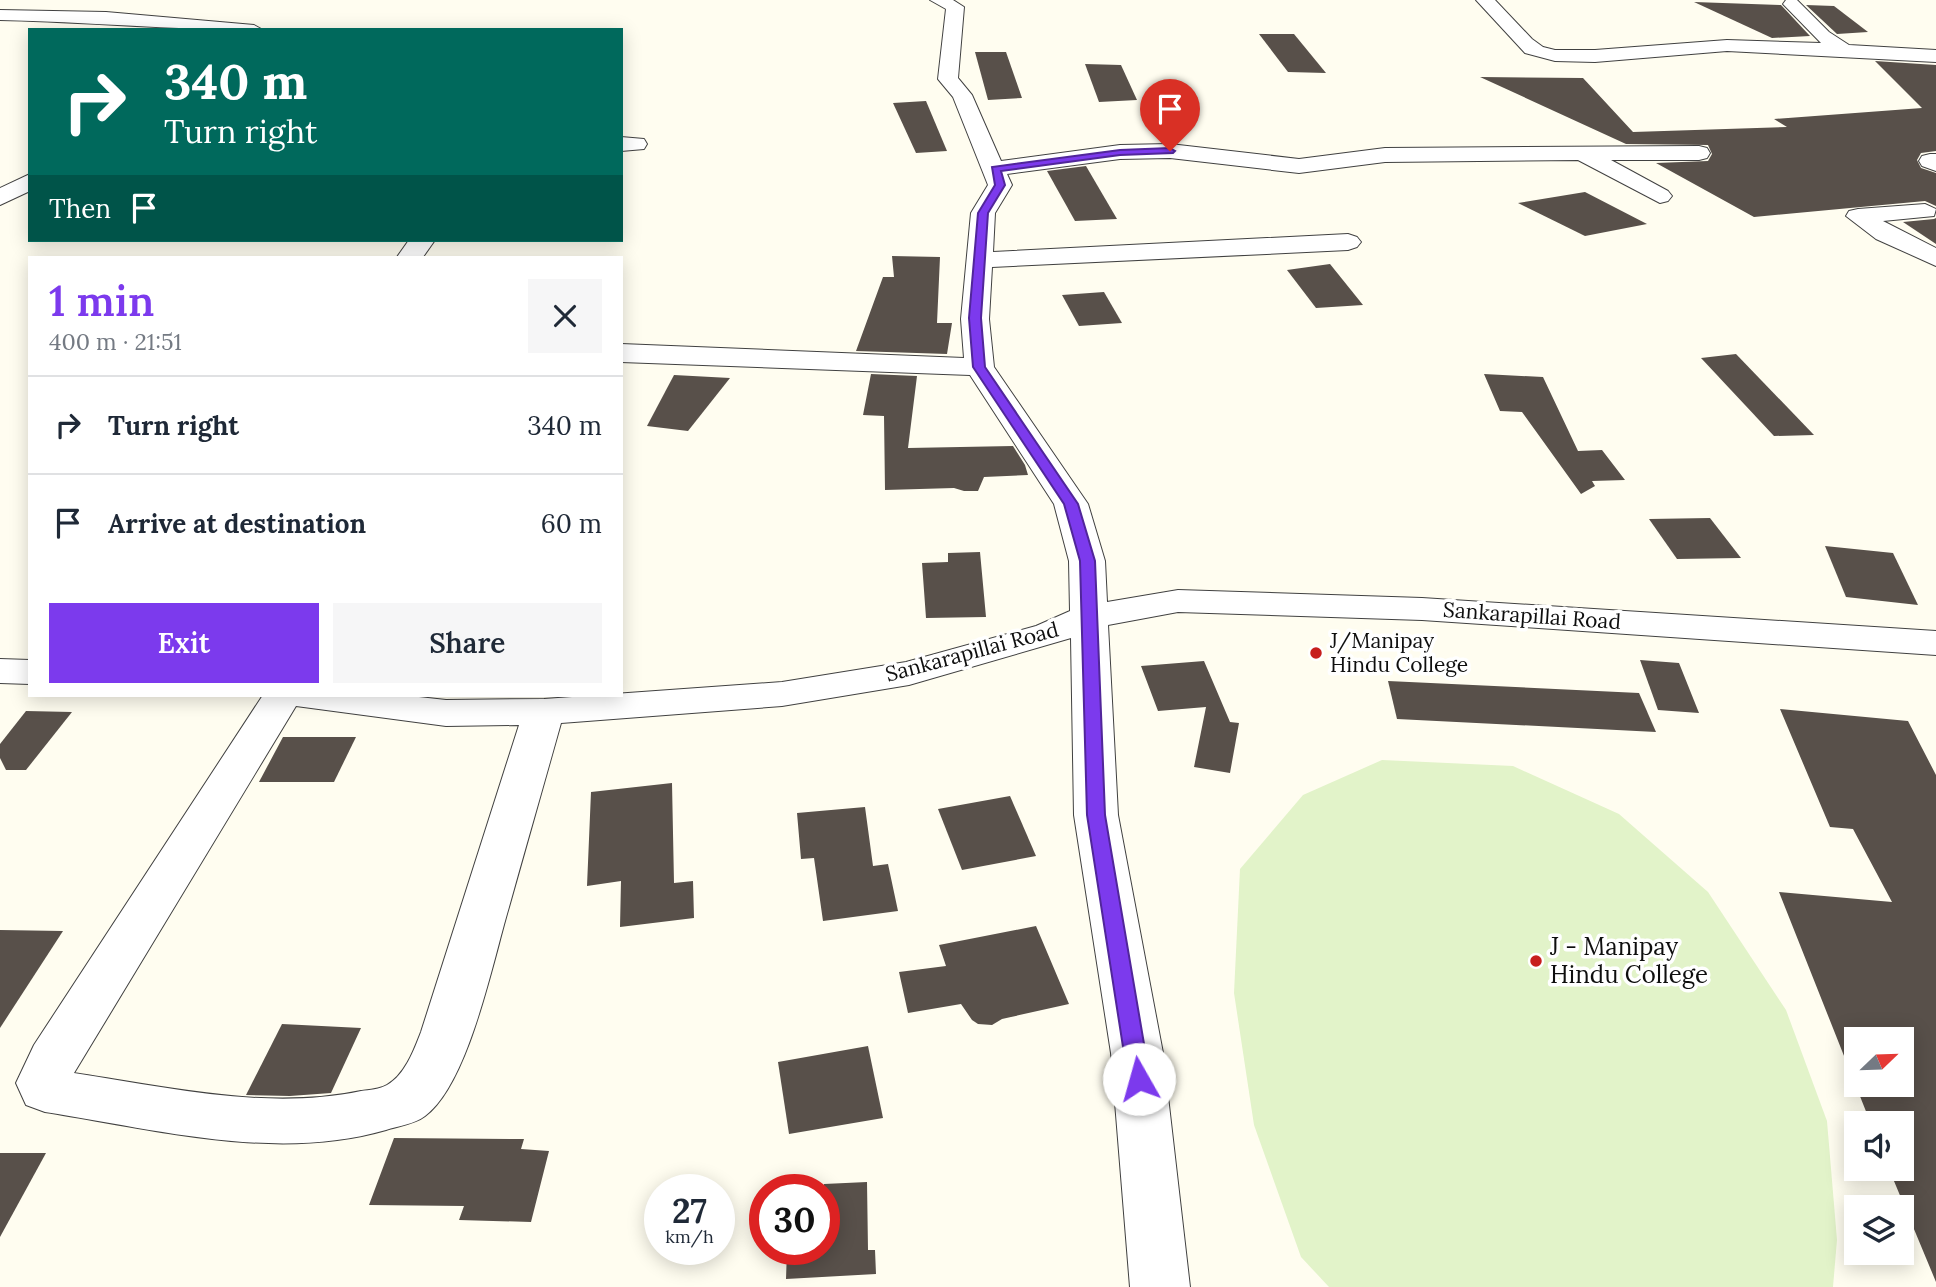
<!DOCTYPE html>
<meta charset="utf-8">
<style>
body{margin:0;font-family:Lora,serif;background:#f6f6f7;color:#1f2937;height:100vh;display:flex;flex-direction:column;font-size:26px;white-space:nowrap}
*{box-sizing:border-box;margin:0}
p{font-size:23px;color:#747a83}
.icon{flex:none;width:38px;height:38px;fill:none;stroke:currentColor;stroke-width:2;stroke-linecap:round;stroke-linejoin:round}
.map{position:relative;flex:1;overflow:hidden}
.sheet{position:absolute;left:28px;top:256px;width:595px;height:441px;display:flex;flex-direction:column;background:#fff;border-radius:0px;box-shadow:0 4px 18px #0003}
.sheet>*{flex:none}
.top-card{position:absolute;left:28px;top:28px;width:595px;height:214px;border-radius:0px;box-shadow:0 4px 18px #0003;background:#00695c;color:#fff;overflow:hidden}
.needle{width:46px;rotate:67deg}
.buttons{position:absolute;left:1844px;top:1027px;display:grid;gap:14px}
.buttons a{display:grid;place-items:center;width:70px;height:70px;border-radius:0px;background:#fff;box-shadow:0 4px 18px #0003;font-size:35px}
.speed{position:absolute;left:644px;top:1174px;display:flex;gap:14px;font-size:35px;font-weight:700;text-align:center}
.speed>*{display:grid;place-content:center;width:91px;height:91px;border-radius:50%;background:#fff;box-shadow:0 4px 18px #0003;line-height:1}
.speed small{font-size:18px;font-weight:400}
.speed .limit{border:10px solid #d22;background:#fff;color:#111}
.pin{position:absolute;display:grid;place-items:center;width:60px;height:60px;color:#fff;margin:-72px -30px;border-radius:50% 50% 50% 0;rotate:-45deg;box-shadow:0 0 7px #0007}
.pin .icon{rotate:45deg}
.me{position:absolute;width:77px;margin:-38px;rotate:353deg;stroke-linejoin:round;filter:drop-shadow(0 0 5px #0008)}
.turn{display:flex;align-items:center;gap:24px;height:147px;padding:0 21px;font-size:32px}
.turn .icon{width:91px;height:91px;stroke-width:2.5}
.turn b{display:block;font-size:49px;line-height:60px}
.then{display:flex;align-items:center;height:66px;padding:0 21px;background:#0003;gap:14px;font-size:26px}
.round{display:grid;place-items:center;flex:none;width:74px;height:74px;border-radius:0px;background:#f6f6f7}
.headline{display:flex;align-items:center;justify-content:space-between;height:119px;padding:0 21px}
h1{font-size:42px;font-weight:600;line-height:52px;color:#7c3aed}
.action{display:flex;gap:14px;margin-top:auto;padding:14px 21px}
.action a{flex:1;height:80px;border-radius:0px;background:#7c3aed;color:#fff;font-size:28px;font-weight:600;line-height:80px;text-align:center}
.action a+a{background:#f6f6f7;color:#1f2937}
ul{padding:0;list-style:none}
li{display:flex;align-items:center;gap:21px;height:98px;padding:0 21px;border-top:2px solid #e0e1e3}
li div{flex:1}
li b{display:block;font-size:26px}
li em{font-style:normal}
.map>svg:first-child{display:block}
</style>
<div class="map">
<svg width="1936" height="1287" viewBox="0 0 1936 1287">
<rect width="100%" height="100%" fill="#fffdf0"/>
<!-- pitch -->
<polygon fill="#e2f3c9" points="1382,760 1513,766 1619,814 1708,892 1786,1010 1827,1121 1837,1240 1833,1287 1329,1287 1301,1257 1254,1125 1234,993 1240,869 1303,795"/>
<!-- building -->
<g fill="#58504a" fill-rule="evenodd">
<polygon points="1694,2 1781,5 1810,36 1772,38"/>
<polygon points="1806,5 1834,6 1868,32 1837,34"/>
<polygon points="1259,34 1294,34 1326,73 1288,72"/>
<polygon points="975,52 1006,52 1022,98 988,100"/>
<polygon points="1875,61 1936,65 1936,151 1921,153 1917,160 1921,168 1936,173 1936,206 1925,201 1754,217 1656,163 1708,161 1712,154 1708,145 1626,144 1480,77 1583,78 1633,132 1787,127 1774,119 1922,108"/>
<polygon points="1085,64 1121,65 1137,100 1099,102"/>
<polygon points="926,101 947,151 916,153 893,103"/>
<polygon points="1086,166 1117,219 1075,221 1047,171"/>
<polygon points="1585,192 1647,224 1585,236 1518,203"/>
<polygon points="1936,218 1936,244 1903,222 1934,219"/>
<polygon points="892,256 940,257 937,323 952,323 947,354 856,351 883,277 894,277"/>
<polygon points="1330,264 1363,305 1316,308 1287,270"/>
<polygon points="1104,292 1122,323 1079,326 1062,295"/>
<polygon points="1736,354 1814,435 1774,436 1701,358"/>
<polygon points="871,374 917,376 908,448 1013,446 1025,465 1028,475 984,477 978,491 964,491 954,488 885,490 884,416 863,415"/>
<polygon points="1484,374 1543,377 1578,451 1602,450 1625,480 1592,481 1595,486 1581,494 1522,412 1500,411"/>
<polygon points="674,375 730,378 688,431 647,426"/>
<polygon points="1710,518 1741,558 1677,559 1649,519"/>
<polygon points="1825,546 1893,553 1918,605 1846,597"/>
<polygon points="980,552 986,617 926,618 922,563 948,562 948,553"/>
<polygon points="1640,660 1679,663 1699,713 1658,710"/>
<polygon points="1204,661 1230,722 1239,723 1230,773 1194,767 1206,707 1158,711 1141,666"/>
<polygon points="1388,681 1639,693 1656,732 1397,719"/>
<path d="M1780,709L1908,721L1936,775V1282L1889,1169H1902V1124H1871L1779,892L1892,902L1853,829L1830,827ZM1857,1040H1902V1085H1857Z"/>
<polygon points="26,711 72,712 26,770 6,770 0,758 0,744"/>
<polygon points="283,737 356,737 334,782 259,782"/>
<polygon points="672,783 674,883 693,881 694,918 620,927 621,881 587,886 591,792"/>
<polygon points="1010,796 1036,856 962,870 938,809"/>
<polygon points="865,807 873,866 888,864 898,911 823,921 814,858 801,859 797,813"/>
<polygon points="1036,926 1069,1004 1002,1019 992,1025 978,1024 972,1020 961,1004 908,1013 899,972 946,966 939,945"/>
<polygon points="0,930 63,931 0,1028"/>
<polygon points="282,1024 361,1028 331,1093 290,1096 246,1095"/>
<polygon points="868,1046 883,1118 789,1134 778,1062"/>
<polygon points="394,1138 524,1139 521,1149 549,1151 531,1222 459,1220 464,1206 369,1205"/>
<polygon points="0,1153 46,1153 0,1237"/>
<polygon points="867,1182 868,1250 875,1250 876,1274 786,1279 787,1250 824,1250 824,1184"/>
</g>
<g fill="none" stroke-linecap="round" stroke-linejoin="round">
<defs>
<g id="minor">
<path d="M930,0H953L964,7L958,78L972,95L1001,161L1120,145L1170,144L1299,159L1385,148L1699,146L1707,148L1710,153L1707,158L1699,160H1611L1668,191L1672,196L1668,201L1660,203L1578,160L1385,162L1299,173L1170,158L1120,159L1007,174L1012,185L995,213L993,252L1348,234L1357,237L1361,242L1357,247L1348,250L992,267L989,319L994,367L1088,504L1105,561L1107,602L1178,590L1422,598L1936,631V655L1422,620L1178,612L1108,625L1118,815L1163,1053L1190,1287H1130L1111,1053L1074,815L1071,638L909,685L782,706L561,723C544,784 526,846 509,907C493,960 469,1083 425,1116C415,1124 398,1126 386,1130C276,1162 155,1129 45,1112L26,1105L16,1083L34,1045L263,695H401L446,700L544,699L782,682L906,662L1036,626L1070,611L1069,561L1054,504L970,375L621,362V344L964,358L961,319L971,213L988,185L953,97L938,79L946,9ZM296,706L446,726L519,725L421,1032C414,1050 405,1075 387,1085C380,1089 369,1090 361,1091C267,1111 167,1087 74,1073Z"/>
<polygon points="1476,0 1495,0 1532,39 1543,47 1555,50 1595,50 1727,40 1821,43 1783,4 1786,0 1797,0 1829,32 1849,45 1936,50 1936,62 1727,51 1595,62 1555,61 1525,53"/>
<path d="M0,10L106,12L254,25L263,30C175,30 88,22 0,20Z"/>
<polygon points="621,137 644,139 647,144 644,149 621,151"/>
<polygon points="1930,154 1936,154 1936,171 1922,166 1919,161 1922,156"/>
<polygon points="30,174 30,191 0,205 0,188"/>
<polygon points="1925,204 1936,209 1934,216 1883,221 1936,248 1936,266 1876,239 1846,216 1849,211 1858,209"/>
<polygon points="409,240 435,240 423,257 397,257"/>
<polygon points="0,659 30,660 30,684 0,683"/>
</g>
</defs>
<!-- minor casing -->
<use href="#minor" stroke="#414141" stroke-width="2"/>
<!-- minor -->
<use href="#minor" fill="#fff" fill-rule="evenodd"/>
</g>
<!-- route -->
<polygon fill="#7c3aed" stroke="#51269a" stroke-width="2" points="1170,148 1175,151 1173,153 1120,155 1001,171 1005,185 988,213 981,318 985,367 1078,504 1095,561 1105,815 1150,1079 1147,1085 1139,1088 1131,1085 1128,1079 1087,815 1080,561 1064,504 973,367 969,318 978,213 995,185 992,167 1120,150"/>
<!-- markers -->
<g fill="#c71e1d" stroke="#fff" stroke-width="2.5">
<circle cx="1316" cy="653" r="7"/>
<circle cx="1536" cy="961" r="7"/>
</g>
<g text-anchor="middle" stroke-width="7" stroke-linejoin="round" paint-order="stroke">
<!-- street labels -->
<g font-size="21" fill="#0e0e0e" stroke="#fff">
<text transform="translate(1532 616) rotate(4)" y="7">Sankarapillai Road</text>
<text transform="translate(972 652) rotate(-15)" y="7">Sankarapillai Road</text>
</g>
<!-- poi labels -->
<g font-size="21" fill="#0e0e0e" stroke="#fff" text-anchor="start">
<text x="1330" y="648">J/Manipay<tspan x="1330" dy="24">Hindu College</tspan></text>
</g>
<!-- near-poi labels -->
<g font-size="24" fill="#0e0e0e" stroke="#fff" text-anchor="start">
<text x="1550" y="955">J - Manipay<tspan x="1550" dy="28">Hindu College</tspan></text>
</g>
</g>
</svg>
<div class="buttons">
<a><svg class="needle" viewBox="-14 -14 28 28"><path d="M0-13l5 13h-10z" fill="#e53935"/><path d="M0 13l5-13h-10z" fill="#747a83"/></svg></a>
<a><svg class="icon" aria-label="sound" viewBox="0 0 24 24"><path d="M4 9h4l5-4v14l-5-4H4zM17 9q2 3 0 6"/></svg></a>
<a><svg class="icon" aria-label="layers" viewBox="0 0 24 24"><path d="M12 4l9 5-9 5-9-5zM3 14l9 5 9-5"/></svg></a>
</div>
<div class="speed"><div>27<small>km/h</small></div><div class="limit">30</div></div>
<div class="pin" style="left:1170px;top:151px;background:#d93025"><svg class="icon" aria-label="arrive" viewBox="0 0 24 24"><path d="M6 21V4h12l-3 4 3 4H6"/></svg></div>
<svg class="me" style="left:1139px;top:1079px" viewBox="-20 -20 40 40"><circle r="19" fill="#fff"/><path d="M0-13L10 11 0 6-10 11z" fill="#7c3aed"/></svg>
<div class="top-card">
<div class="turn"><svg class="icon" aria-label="right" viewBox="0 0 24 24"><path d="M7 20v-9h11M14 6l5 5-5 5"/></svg><div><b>340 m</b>Turn right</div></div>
<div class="then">Then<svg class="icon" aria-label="arrive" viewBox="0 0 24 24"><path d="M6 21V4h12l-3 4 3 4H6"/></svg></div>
</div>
<section class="sheet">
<div class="headline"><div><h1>1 min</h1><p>400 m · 21:51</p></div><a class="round"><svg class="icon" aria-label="close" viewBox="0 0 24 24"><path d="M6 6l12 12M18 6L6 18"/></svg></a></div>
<ul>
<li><svg class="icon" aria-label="right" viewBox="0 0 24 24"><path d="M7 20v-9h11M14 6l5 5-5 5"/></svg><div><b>Turn right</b></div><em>340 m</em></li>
<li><svg class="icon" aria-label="arrive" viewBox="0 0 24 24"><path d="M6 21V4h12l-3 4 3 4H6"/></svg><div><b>Arrive at destination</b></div><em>60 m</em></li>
</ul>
<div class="action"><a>Exit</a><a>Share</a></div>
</section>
</div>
